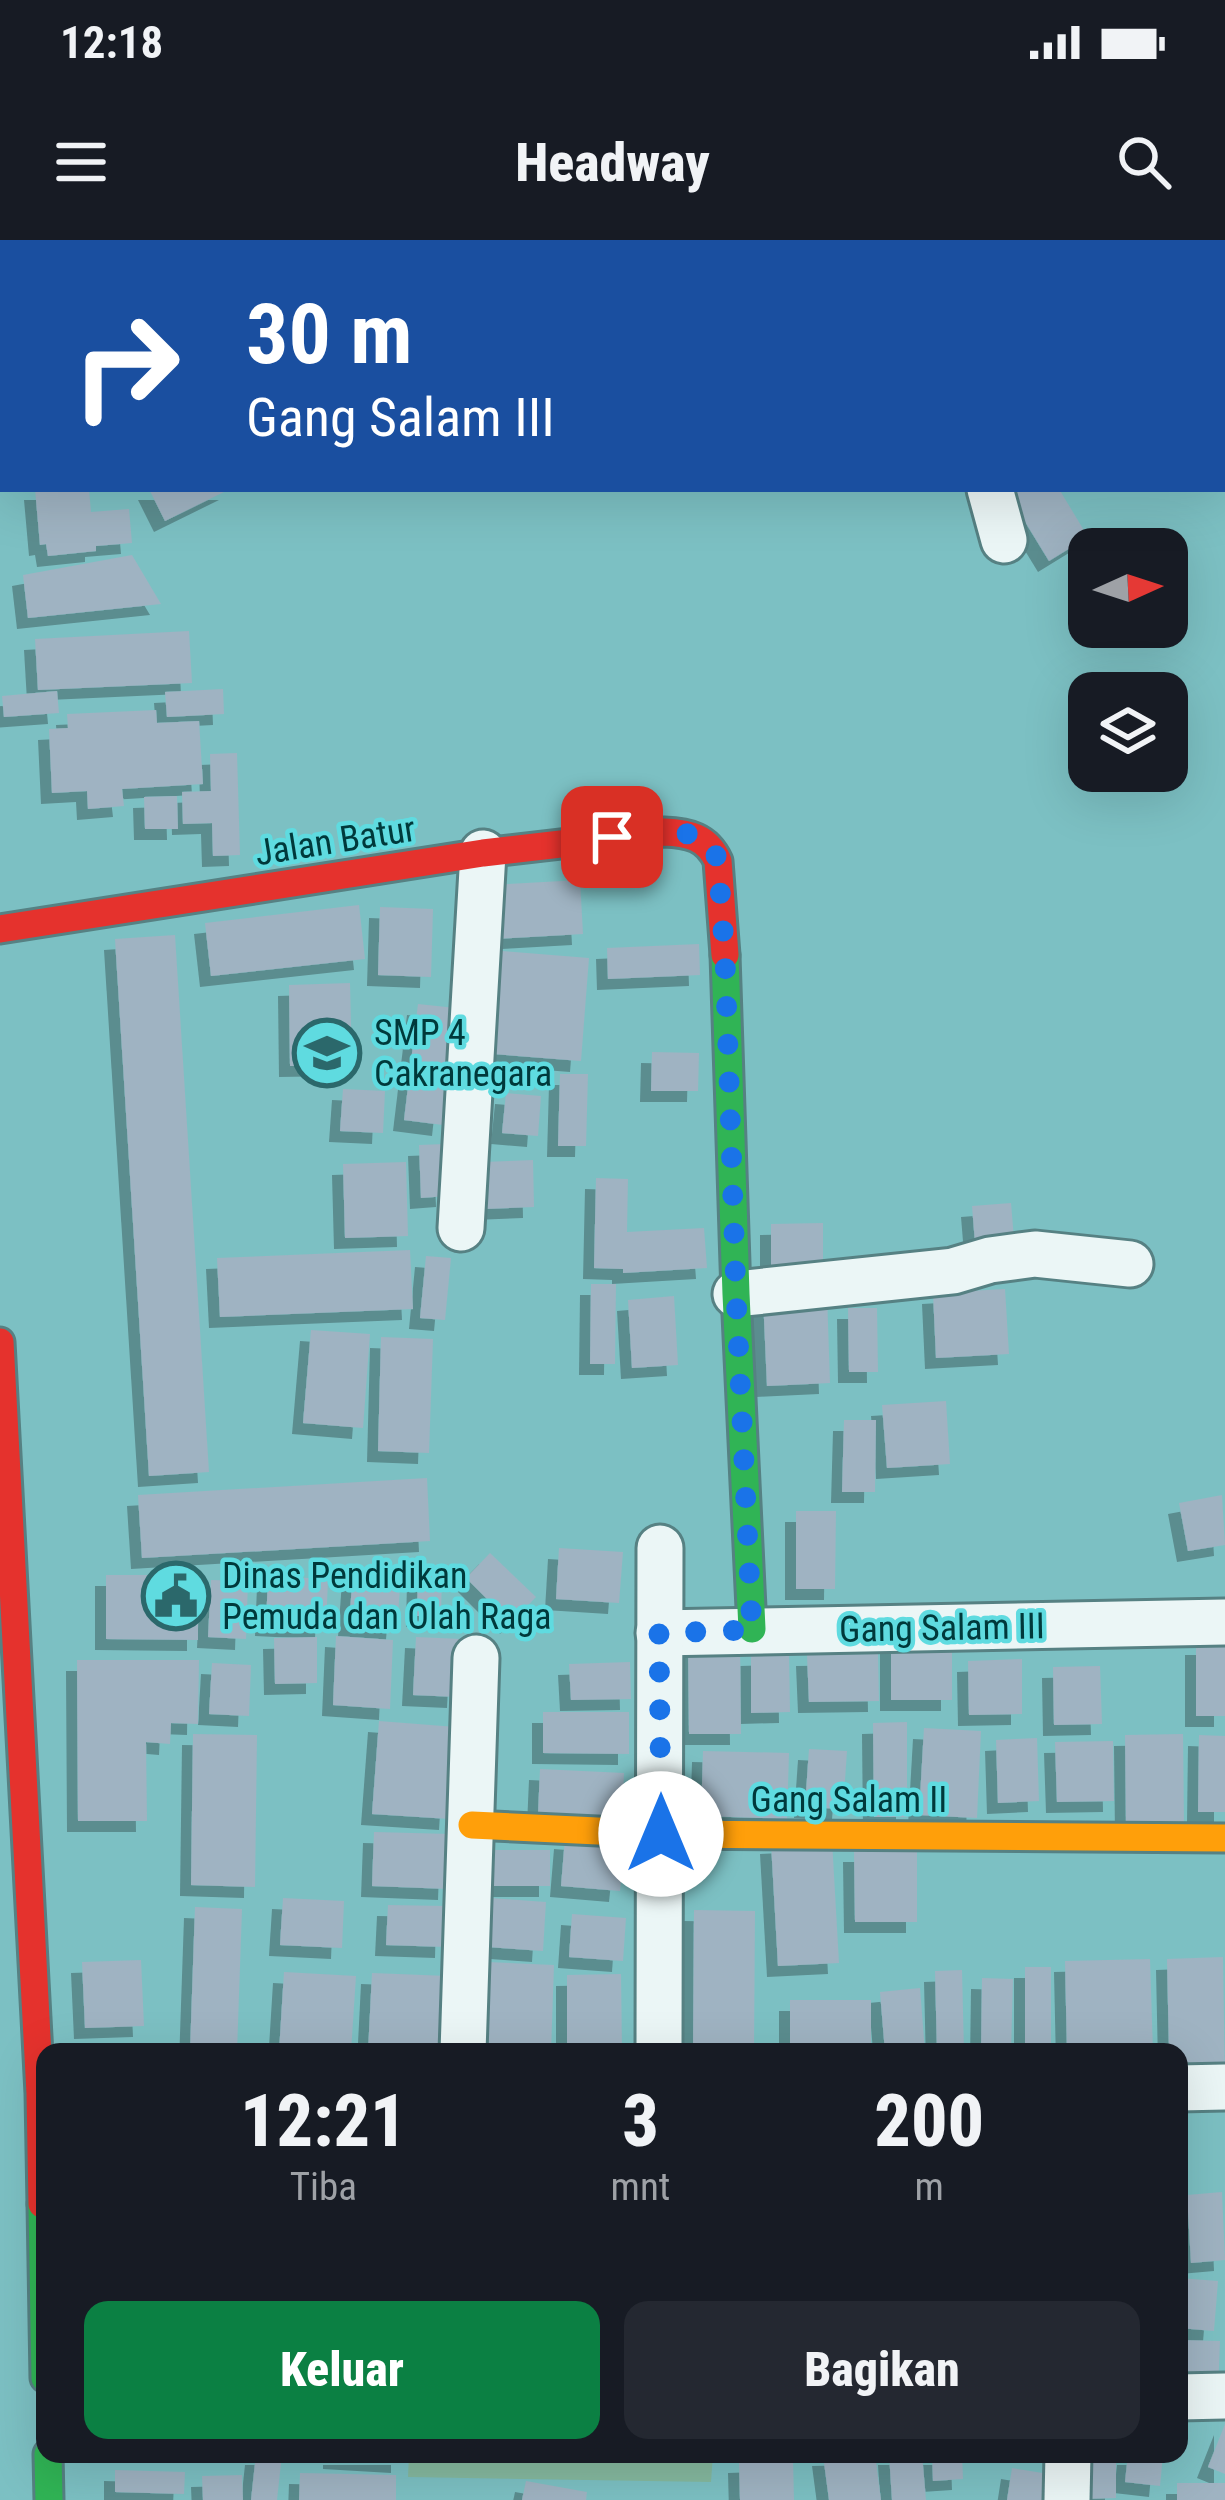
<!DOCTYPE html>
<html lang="id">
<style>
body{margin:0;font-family:"Roboto Condensed",sans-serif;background:#242831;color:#f1f3f6;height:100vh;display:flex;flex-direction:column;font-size:45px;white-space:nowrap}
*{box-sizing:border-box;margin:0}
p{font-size:39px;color:#9ea1a6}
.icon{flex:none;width:66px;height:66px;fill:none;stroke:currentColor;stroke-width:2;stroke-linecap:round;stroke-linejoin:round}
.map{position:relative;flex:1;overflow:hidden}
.side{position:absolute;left:36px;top:1803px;width:1152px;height:420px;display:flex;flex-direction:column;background:#171b24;border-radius:24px;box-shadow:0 12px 48px #0002}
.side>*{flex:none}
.guide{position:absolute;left:0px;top:0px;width:1227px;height:252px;box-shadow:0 12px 48px #0002;background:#1a4fa0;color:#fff;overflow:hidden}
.needle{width:78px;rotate:87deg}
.fabs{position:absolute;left:1068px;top:288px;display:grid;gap:24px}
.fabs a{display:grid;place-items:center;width:120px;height:120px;border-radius:24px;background:#171b24;box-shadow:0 12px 48px #0002;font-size:60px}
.pin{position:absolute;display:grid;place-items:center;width:102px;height:102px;color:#fff;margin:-51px;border-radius:24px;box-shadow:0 6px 18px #0006}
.me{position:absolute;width:132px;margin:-66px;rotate:0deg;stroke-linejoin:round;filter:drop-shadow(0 0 9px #0008)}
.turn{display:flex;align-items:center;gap:42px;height:252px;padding:0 48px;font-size:54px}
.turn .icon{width:156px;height:156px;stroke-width:2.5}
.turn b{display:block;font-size:84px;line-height:102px}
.eta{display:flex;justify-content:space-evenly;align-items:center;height:204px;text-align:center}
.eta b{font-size:72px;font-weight:800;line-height:84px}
.cta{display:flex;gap:24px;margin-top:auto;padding:24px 48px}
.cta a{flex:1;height:138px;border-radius:24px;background:#0b8043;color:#fff;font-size:48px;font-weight:800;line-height:138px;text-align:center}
.cta a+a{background:#242831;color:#f1f3f6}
.status{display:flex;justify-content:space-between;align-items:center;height:84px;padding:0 60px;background:#171b24;direction:ltr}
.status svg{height:33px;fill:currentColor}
header{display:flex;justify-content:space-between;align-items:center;height:156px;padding:0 48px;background:#171b24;font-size:54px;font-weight:800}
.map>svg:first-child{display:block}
</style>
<div class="status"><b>12:18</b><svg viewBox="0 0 49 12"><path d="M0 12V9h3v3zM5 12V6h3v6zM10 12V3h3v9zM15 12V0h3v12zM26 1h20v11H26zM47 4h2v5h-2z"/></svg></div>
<header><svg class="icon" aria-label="menu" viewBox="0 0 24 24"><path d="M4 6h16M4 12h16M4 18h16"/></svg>Headway<svg class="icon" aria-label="search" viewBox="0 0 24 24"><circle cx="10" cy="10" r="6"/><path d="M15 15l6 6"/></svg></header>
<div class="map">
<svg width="1225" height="2260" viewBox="0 0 1225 2260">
<defs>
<filter id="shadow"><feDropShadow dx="-11" dy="11" stdDeviation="0" flood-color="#0004"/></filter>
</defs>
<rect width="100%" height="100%" fill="#7cc0c3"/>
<!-- green -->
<polygon fill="#85b99f" points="409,2214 713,2214 711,2242 408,2237"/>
<!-- building -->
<g fill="#9fb3c2" filter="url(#shadow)">
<polygon points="35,249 89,249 91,272 129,269 132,303 96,306 96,311 48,316 46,304 40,305"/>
<polygon points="149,249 230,249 165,281"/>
<polygon points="1005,249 1059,249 1088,297 1049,321"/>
<polygon points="132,315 161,364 28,378 23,335"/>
<polygon points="189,391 192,443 38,450 35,399"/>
<polygon points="223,449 224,474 167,477 165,452"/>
<polygon points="57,451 59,473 4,477 2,456"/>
<polygon points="156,470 157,483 199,481 203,544 122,549 124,566 88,569 87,551 52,553 49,489 68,488 67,474"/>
<polygon points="237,513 240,615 213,616 212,583 183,584 182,552 211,551 210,514"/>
<polygon points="177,556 178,589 145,589 144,557"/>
<polygon points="580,640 583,694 494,699 491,645"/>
<polygon points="359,665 365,719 211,736 205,683"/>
<polygon points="380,667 433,669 431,737 378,735"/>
<polygon points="175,695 209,1232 149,1236 115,699"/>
<polygon points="699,704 700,735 608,739 607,708"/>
<polygon points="502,711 589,718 581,821 493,814"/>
<polygon points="350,743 352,825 290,826 289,745"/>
<polygon points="418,764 456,768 443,885 404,880"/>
<polygon points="652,812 699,813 698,851 651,851"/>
<polygon points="560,834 588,834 586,906 558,906"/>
<polygon points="343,849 385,851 383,893 340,891"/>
<polygon points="506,853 541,856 538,896 502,893"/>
<polygon points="445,904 447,956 421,958 419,905"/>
<polygon points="533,920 534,967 485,969 483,922"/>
<polygon points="406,922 408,996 345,998 343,924"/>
<polygon points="596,938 628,939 627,992 704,988 707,1028 623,1033 623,1029 594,1028"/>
<polygon points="1011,963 1015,1011 976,1015 972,966"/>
<polygon points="823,983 823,1026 771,1027 771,984"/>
<polygon points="410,1010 413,1069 220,1077 217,1018"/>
<polygon points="426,1016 451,1018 445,1080 420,1078"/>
<polygon points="591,1044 616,1044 615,1124 590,1124"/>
<polygon points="1005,1049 1009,1114 936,1118 933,1053"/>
<polygon points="827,1054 830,1143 767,1146 763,1057"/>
<polygon points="674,1056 678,1125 632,1128 628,1060"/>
<polygon points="848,1068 877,1068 878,1132 849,1132"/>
<polygon points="311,1090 370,1094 363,1188 303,1183"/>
<polygon points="381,1097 433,1099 429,1213 378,1211"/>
<polygon points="946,1161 950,1224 887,1228 882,1165"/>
<polygon points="844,1180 876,1180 875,1252 842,1252"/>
<polygon points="427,1238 430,1301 142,1318 138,1255"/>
<polygon points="1222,1255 1225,1305 1188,1311 1179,1263"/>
<polygon points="796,1271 836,1271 835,1349 796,1349"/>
<polygon points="559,1308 623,1312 619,1363 556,1359"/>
<polygon points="490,1313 536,1357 511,1383 466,1338"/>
<polygon points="353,1330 401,1333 397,1389 349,1386"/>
<polygon points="418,1331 442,1332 441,1376 417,1376"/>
<polygon points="106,1335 198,1335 198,1400 106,1399"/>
<polygon points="268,1336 328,1339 326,1388 266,1385"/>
<polygon points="211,1340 248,1341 246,1399 208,1397"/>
<polygon points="336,1396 393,1400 390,1469 333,1465"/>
<polygon points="317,1397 317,1443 275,1444 274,1398"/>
<polygon points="416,1397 461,1399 458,1457 413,1455"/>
<rect x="891" y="1402" width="61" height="58"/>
<polygon points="740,1403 741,1494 689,1494 688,1404"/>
<rect x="1196" y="1404" width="29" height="72"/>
<polygon points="789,1414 790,1472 751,1473 751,1415"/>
<polygon points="878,1414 879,1461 809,1462 807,1415"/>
<polygon points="1022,1419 1022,1474 969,1475 968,1421"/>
<polygon points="77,1420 199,1420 198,1484 171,1483 170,1504 146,1502 147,1581 78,1581"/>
<polygon points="630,1422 631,1459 571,1460 569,1424"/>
<polygon points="212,1423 251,1425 249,1476 209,1474"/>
<polygon points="1100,1426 1102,1484 1054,1485 1053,1427"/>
<polygon points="543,1472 629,1472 629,1514 543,1513"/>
<polygon points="379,1481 456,1487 450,1579 372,1574"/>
<polygon points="907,1482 907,1577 874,1577 873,1483"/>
<polygon points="924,1488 981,1491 977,1578 919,1575"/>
<polygon points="193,1494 257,1495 255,1647 191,1645"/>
<polygon points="1183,1494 1184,1584 1126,1584 1125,1495"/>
<polygon points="1199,1495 1225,1496 1225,1572 1198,1572"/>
<polygon points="1037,1498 1039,1561 998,1563 996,1500"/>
<polygon points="1113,1501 1114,1561 1057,1562 1055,1502"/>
<polygon points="809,1509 847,1511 843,1569 805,1567"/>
<polygon points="703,1511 789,1513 787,1579 701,1576"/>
<polygon points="540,1529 624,1533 622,1578 538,1574"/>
<polygon points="374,1592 451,1594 449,1649 372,1646"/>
<polygon points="565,1598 625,1603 620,1651 561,1646"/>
<polygon points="832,1600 839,1723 778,1726 771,1603"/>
<rect x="489" y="1610" width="61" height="36"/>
<polygon points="854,1611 917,1611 917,1682 855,1682"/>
<polygon points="283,1658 344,1661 342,1708 280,1705"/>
<polygon points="490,1658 546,1662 543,1711 487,1707"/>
<polygon points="388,1665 447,1666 446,1707 386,1705"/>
<polygon points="195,1667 242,1669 237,1812 190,1812"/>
<polygon points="694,1670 755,1671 754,1812 693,1812"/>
<polygon points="572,1674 626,1678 623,1721 569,1717"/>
<polygon points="1223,1717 1225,1844 1179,1846 1179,1812 1169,1812 1167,1719"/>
<polygon points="1150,1719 1153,1812 1067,1812 1065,1721"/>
<polygon points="141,1720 144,1786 85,1788 82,1722"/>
<polygon points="487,1722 554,1725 551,1812 484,1812"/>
<rect x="1025" y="1727" width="26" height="85"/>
<polygon points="962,1730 964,1812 937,1812 935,1731"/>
<polygon points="284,1732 356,1736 351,1812 279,1812"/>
<polygon points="372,1733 448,1736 445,1812 368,1812"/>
<polygon points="621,1734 622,1812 567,1812 567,1735"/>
<polygon points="982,1738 1013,1739 1011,1812 981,1812"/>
<polygon points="920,1748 925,1812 885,1812 880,1752"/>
<rect x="790" y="1760" width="81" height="52"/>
<polygon points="1222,1952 1225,2020 1191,2023 1187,1955"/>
<polygon points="1179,2038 1218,2041 1214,2091 1179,2088"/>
<polygon points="1179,2100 1220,2101 1218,2153 1179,2151"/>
<polygon points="1225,2184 1225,2234 1208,2227"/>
<polygon points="256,2214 282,2214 277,2260 251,2260"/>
<polygon points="334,2214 402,2214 402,2222 334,2218"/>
<polygon points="875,2214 881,2260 829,2260 823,2215"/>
<polygon points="889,2214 922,2214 926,2260 892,2260"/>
<polygon points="932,2214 962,2214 963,2239 933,2241"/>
<polygon points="1083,2214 1116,2214 1116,2258 1083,2259"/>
<polygon points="1128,2214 1163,2214 1160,2246 1125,2242"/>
<polygon points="793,2220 794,2260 740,2260 739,2222"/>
<polygon points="1012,2228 1049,2234 1045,2260 1007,2260"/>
<polygon points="115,2230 185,2232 184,2254 115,2252"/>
<polygon points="300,2233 396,2235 396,2260 299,2260"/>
<polygon points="242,2235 243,2260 203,2260 202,2236"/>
<polygon points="526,2241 587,2252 586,2260 522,2260"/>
<rect x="1177" y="2243" width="48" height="17"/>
</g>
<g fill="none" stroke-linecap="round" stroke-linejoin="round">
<defs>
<g id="street">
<polyline points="914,0 915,3"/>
<polyline points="330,3 335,0"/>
<polyline points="1224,20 1225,19"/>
<polyline points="990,249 1004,300"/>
<polyline points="461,988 483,613"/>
<polyline points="736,1054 953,1031 990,1020 1035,1014 1130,1024"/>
<polyline points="659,1393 1225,1382"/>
<polyline points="463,1812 476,1418"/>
<polyline points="659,1812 660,1308"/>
<polyline points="1179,1848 1225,1847"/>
<polyline points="1179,2157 1225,2156"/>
<polyline points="1067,2260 1068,2214"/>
</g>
<g id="fast">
<polyline points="725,715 736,1054 752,1389"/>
<polyline points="42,1964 45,2138"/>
<polyline points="48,2214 49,2260"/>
</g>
<polyline id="slow" points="472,1585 661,1594 1225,1598"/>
<g id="jam">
<path d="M0,689L483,613L664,592C689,593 707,597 718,621L725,715"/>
<polyline points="0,1102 40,1853 42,1964"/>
</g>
</defs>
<!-- street casing -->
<use href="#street" stroke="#568183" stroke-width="51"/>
<!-- fast casing -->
<use href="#fast" stroke="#568183" stroke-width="33"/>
<!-- slow casing -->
<use href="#slow" stroke="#568183" stroke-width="33"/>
<!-- jam casing -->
<use href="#jam" stroke="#568183" stroke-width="33"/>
<!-- street -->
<use href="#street" stroke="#ebf6f6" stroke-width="45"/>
<!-- fast -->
<use href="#fast" stroke="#30b455" stroke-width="27"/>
<!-- slow -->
<use href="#slow" stroke="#ff9f0a" stroke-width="27"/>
<!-- jam -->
<use href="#jam" stroke="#e5322d" stroke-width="27"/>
</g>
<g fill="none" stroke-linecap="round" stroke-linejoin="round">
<!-- route -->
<path stroke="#1a73e8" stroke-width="21" stroke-dasharray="0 37.8" d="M612,597C646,593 705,579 718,621L725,717L736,1054L752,1390L659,1393L661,1594"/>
</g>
<!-- icons -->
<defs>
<symbol id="school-ring" viewBox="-11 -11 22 22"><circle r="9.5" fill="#5fdbe0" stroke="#2b686b" stroke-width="1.5"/><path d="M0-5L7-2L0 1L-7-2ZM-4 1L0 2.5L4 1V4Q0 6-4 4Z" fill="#2b686b"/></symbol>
<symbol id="civic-ring" viewBox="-11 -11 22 22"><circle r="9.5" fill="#5fdbe0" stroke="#2b686b" stroke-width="1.5"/><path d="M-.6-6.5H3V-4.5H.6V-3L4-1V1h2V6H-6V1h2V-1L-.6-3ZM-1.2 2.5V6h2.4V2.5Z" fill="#2b686b"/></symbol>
</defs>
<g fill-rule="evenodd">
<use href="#school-ring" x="289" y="775" width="76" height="76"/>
<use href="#civic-ring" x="138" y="1318" width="76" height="76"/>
</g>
<g text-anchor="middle" stroke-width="9" stroke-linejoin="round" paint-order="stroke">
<!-- street labels -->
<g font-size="36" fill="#00393b" stroke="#5fdbe0">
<text transform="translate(335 600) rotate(-9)" y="13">Jalan Batur</text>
<text transform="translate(942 1387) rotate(-1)" y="13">Gang Salam III</text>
<text x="849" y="1572">Gang Salam II</text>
</g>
<!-- poi labels -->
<g font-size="36" fill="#00393b" stroke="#5fdbe0" text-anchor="start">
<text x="374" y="805">SMP 4<tspan x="374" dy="41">Cakranegara</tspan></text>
<text x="222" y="1348">Dinas Pendidikan<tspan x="222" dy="41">Pemuda dan Olah Raga</tspan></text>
</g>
</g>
</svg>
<div class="fabs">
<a><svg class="needle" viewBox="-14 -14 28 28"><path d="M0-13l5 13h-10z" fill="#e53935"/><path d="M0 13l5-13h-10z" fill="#9ea1a6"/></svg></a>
<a><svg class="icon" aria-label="layers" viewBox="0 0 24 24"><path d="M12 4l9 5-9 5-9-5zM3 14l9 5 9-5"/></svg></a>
</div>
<div class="pin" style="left:612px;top:597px;background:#d93025"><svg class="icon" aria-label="arrive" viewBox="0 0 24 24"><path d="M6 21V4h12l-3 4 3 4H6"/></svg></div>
<svg class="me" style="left:661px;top:1594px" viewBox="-20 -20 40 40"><circle r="19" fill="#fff"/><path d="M0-13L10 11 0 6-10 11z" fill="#1a73e8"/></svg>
<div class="guide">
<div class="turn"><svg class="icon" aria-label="right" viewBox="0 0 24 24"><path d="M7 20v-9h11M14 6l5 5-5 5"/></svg><div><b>30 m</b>Gang Salam III</div></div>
</div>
<section class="side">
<div class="eta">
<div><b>12:21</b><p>Tiba</p></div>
<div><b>3</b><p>mnt</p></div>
<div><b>200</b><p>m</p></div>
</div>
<div class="cta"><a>Keluar</a><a>Bagikan</a></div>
</section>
</div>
